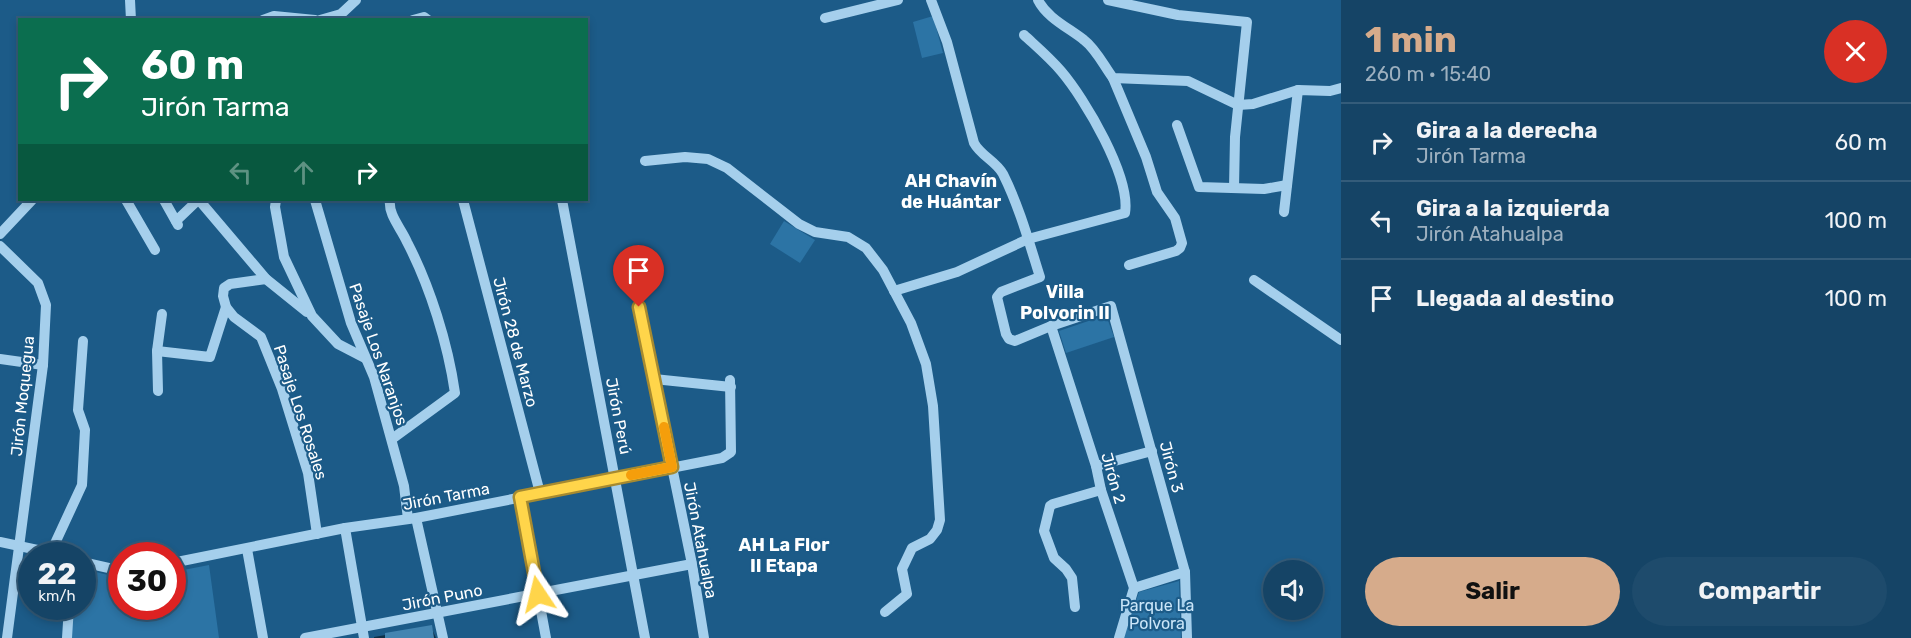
<!DOCTYPE html>
<html lang="es">
<meta charset="utf-8">
<style>
body{margin:0;font-family:Rubik,sans-serif;background:#1e4b6c;color:#f1f3f6;height:100vh;display:flex;flex-direction:column;font-size:22px;white-space:nowrap}
*{box-sizing:border-box;margin:0}
p{font-size:20px;color:#9db0bf}
.icon{flex:none;width:33px;height:33px;fill:none;stroke:currentColor;stroke-width:2;stroke-linecap:round;stroke-linejoin:round}
.map{position:relative;flex:1;overflow:hidden}
.drawer{display:flex;flex-direction:column;background:#154466;width:570px}
.drawer>*{flex:none}
.banner{position:absolute;left:18px;top:18px;width:570px;height:183px;border-radius:0px;box-shadow:0 3px 9px #0003,0 0 0 2px #345c7a;background:#0b6e4f;color:#fff;overflow:hidden}
.tools{position:absolute;left:1263px;top:560px;display:grid;gap:12px}
.tools a{display:grid;place-items:center;width:60px;height:60px;border-radius:50%;background:#154466;box-shadow:0 3px 9px #0003,0 0 0 2px #345c7a;font-size:30px}
.speed{position:absolute;left:18px;top:542px;display:flex;gap:12px;font-size:30px;font-weight:700;text-align:center}
.speed>*{display:grid;place-content:center;width:78px;height:78px;border-radius:50%;background:#154466;box-shadow:0 3px 9px #0003,0 0 0 2px #345c7a;line-height:1}
.speed small{font-size:15px;font-weight:400}
.speed .limit{border:9px solid #d22;background:#fff;color:#111}
.pin{position:absolute;display:grid;place-items:center;width:51px;height:51px;color:#fff;margin:-62px -26px;border-radius:50% 50% 50% 0;rotate:-45deg;box-shadow:0 0 6px #0007}
.pin .icon{rotate:45deg}
.me{position:absolute;width:66px;margin:-33px;rotate:350deg;stroke-linejoin:round;filter:drop-shadow(0 0 4px #0008)}
.turn{display:flex;align-items:center;gap:21px;height:126px;padding:0 24px;font-size:27px}
.turn .icon{width:78px;height:78px;stroke-width:2.5}
.turn b{display:block;font-size:42px;line-height:51px}
.lanes{display:flex;align-items:center;height:57px;padding:0 24px;background:#0003;justify-content:center;gap:30px;direction:ltr}
.lanes .off{opacity:.35}
.round{display:grid;place-items:center;flex:none;width:63px;height:63px;border-radius:32px;background:#1e4b6c}
.head{display:flex;align-items:center;justify-content:space-between;height:102px;padding:0 24px}
h1{font-size:36px;font-weight:700;line-height:45px;color:#d6ab8b}
.action{display:flex;gap:12px;margin-top:auto;padding:12px 24px}
.action a{flex:1;height:69px;border-radius:36px;background:#d6ab8b;color:#111;font-size:24px;font-weight:700;line-height:69px;text-align:center}
.action a+a{background:#1e4b6c;color:#f1f3f6}
ul{padding:0;list-style:none}
li{display:flex;align-items:center;gap:18px;height:78px;padding:0 24px;border-top:2px solid #345c7a}
li div{flex:1}
li b{display:block;font-size:22px}
li em{font-style:normal}
main{display:flex;flex:1;min-height:0}
.map>svg:first-child{display:block}
</style>
<main>
<div class="map">
<svg width="1341" height="638" viewBox="0 0 1341 638">
<rect width="100%" height="100%" fill="#1c5b88"/>
<!-- green -->
<g fill="#2c74a5">
<polygon points="933,16 943,53 922,58 913,22"/>
<polygon points="784,221 815,240 800,263 770,244"/>
<polygon points="1106,315 1114,337 1066,353 1059,331"/>
<polygon points="209,565 219,638 67,638 69,606 82,606 83,569 121,578 122,606 172,606 173,572"/>
<polygon points="1179,581 1181,638 1123,638 1139,592"/>
</g>
<!-- shadow -->
<polygon fill="#0007" points="431,627 436,638 374,638 374,637"/>
<!-- building -->
<polygon fill="#4485b1" points="432,625 434,638 385,638 385,633"/>
<g fill="none" stroke-linecap="round" stroke-linejoin="round">
<!-- minor -->
<g stroke="#a5cfec" stroke-width="10">
<polyline points="130,0 131,20"/>
<path d="M931,0L947,42L974,143C981,156 996,161 1003,174C1019,206 1029,242 1040,277L1001,292L997,297L1006,334L1009,339L1015,341L1051,326L1111,306L1185,572L1187,638"/>
<path d="M1038,0C1047,18 1069,28 1084,40C1096,49 1104,66 1113,78L1188,81L1238,105L1253,104L1298,90L1330,91L1341,88"/>
<polyline points="1108,0 1178,15 1247,22 1235,137 1234,188"/>
<polyline points="825,18 898,0"/>
<polyline points="263,20 274,16 315,20"/>
<polyline points="320,20 341,14 356,0"/>
<polyline points="413,20 424,17 428,20"/>
<polyline points="1113,78 1146,157 1157,192 1175,218 1182,243 1180,248 1176,251 1129,265"/>
<polyline points="1177,125 1199,187 1264,189 1287,185"/>
<polyline points="645,161 685,157 708,159 727,168 799,224 815,232 848,237 866,248 883,270 911,323 926,364 933,406 940,520 937,530 930,539 912,548 902,569 907,594 885,612"/>
<polyline points="126,200 155,250"/>
<polyline points="164,200 178,225"/>
<polyline points="199,200 266,279 307,312"/>
<polyline points="276,200 275,207 284,257 312,316 338,344 365,358"/>
<polyline points="315,200 351,323 374,377 404,486 408,519"/>
<path d="M390,200C388,215 401,228 407,242C430,286 448,344 455,393L392,439"/>
<polyline points="463,200 540,493"/>
<polyline points="562,200 645,638"/>
<polyline points="1284,212 1298,90"/>
<polyline points="176,221 198,200"/>
<polyline points="0,234 32,200"/>
<polyline points="0,246 38,283 46,305 43,365 7,638"/>
<polyline points="266,279 230,284 224,288 223,296 226,307 234,317 261,337 282,389 308,473 317,534"/>
<polyline points="1254,280 1341,340"/>
<path d="M894,291L957,272L1028,239L1125,213C1131,177 1085,99 1061,71C1050,58 1037,47 1024,35"/>
<polyline points="639,307 692,564 704,638"/>
<polyline points="1051,326 1096,466 1101,490 1134,588 1119,638"/>
<polyline points="157,351 210,357 226,307"/>
<polyline points="0,359 43,365"/>
<polyline points="654,379 731,387"/>
<polyline points="158,391 157,351 162,314"/>
<polyline points="1096,466 1152,451"/>
<polyline points="520,497 546,638"/>
<polyline points="416,518 443,638"/>
<polyline points="345,528 364,638"/>
<polyline points="0,542 61,555"/>
<polyline points="247,549 263,638"/>
<polyline points="51,552 82,485 85,430 78,410 83,341"/>
<polyline points="82,562 122,571"/>
<polyline points="172,563 345,528 416,518 722,458 731,452 730,380"/>
<polyline points="1134,588 1185,572"/>
<polyline points="1075,607 1072,578 1066,569 1054,558 1044,531 1050,506 1053,504 1101,490"/>
<polyline points="67,638 69,606"/>
<polyline points="305,638 692,564"/>
</g>
</g>
<g fill="none" stroke-linecap="round" stroke-linejoin="round">
<defs>
<polyline id="route" points="538,594 520,497 672,467 639,307"/>
</defs>
<!-- route casing -->
<use href="#route" stroke="#a68a30" stroke-width="15"/>
<!-- route -->
<use href="#route" stroke="#ffd54a" stroke-width="10"/>
<!-- slow -->
<polyline stroke="#f59e0b" stroke-width="10" points="631,475 672,467 664,427"/>
</g>
<g text-anchor="middle" stroke-width="4.5" stroke-linejoin="round" paint-order="stroke">
<!-- street labels -->
<g font-size="16" fill="#fff" stroke="#1c5b88">
<text transform="translate(516 342) rotate(75)" y="6">Jirón 28 de Marzo</text>
<text transform="translate(379 354) rotate(71)" y="6">Pasaje Los Naranjos</text>
<text transform="translate(22 396) rotate(-84)" y="6">Jirón Moquegua</text>
<text transform="translate(301 412) rotate(72)" y="6">Pasaje Los Rosales</text>
<text transform="translate(619 416) rotate(79)" y="6">Jirón Perú</text>
<text transform="translate(1172 467) rotate(75)" y="6">Jirón 3</text>
<text transform="translate(1114 478) rotate(74)" y="6">Jirón 2</text>
<text transform="translate(446 496) rotate(-11)" y="6">Jirón Tarma</text>
<text transform="translate(701 540) rotate(79)" y="6">Jirón Atahualpa</text>
<text transform="translate(442 597) rotate(-11)" y="6">Jirón Puno</text>
</g>
<!-- park labels -->
<g font-size="16" fill="#cbe6f9" stroke="#1c5b88">
<text x="1157" y="611">Parque La<tspan x="1157" dy="18">Polvora</tspan></text>
</g>
<!-- neighbourhood labels -->
<g font-size="18" font-weight="bold" fill="#fff" stroke="#1c5b88">
<text x="951" y="187">AH Chavín<tspan x="951" dy="21">de Huántar</tspan></text>
<text x="1065" y="298">Villa<tspan x="1065" dy="21">Polvorin II</tspan></text>
<text x="784" y="551">AH La Flor<tspan x="784" dy="21">II Etapa</tspan></text>
</g>
</g>
</svg>
<div class="tools">
<a><svg class="icon" aria-label="sound" viewBox="0 0 24 24"><path d="M4 9h4l5-4v14l-5-4H4zM17 9q2 3 0 6"/></svg></a>
</div>
<div class="speed"><div>22<small>km/h</small></div><div class="limit">30</div></div>
<div class="pin" style="left:639px;top:307px;background:#d93025"><svg class="icon" aria-label="arrive" viewBox="0 0 24 24"><path d="M6 21V4h12l-3 4 3 4H6"/></svg></div>
<svg class="me" style="left:538px;top:594px" viewBox="-20 -20 40 40"><path d="M0-17L14 15 0 8-14 15z" fill="#ffd54a" stroke="#fff" stroke-width="4"/></svg>
<div class="banner">
<div class="turn"><svg class="icon" aria-label="right" viewBox="0 0 24 24"><path d="M7 20v-9h11M14 6l5 5-5 5"/></svg><div><b>60 m</b>Jirón Tarma</div></div>
<div class="lanes"><svg class="icon off" aria-label="left" viewBox="0 0 24 24"><path d="M17 20v-9H6M10 6l-5 5 5 5"/></svg><svg class="icon off" aria-label="ahead" viewBox="0 0 24 24"><path d="M12 20V5M6 11l6-6 6 6"/></svg><svg class="icon" aria-label="right" viewBox="0 0 24 24"><path d="M7 20v-9h11M14 6l5 5-5 5"/></svg></div>
</div>
</div>
<section class="drawer">
<div class="head"><div><h1>1 min</h1><p>260 m · 15:40</p></div><a class="round" style="background:#d93025;color:#fff"><svg class="icon" aria-label="close" viewBox="0 0 24 24"><path d="M6 6l12 12M18 6L6 18"/></svg></a></div>
<ul>
<li><svg class="icon" aria-label="right" viewBox="0 0 24 24"><path d="M7 20v-9h11M14 6l5 5-5 5"/></svg><div><b>Gira a la derecha</b><p>Jirón Tarma</p></div><em>60 m</em></li>
<li><svg class="icon" aria-label="left" viewBox="0 0 24 24"><path d="M17 20v-9H6M10 6l-5 5 5 5"/></svg><div><b>Gira a la izquierda</b><p>Jirón Atahualpa</p></div><em>100 m</em></li>
<li><svg class="icon" aria-label="arrive" viewBox="0 0 24 24"><path d="M6 21V4h12l-3 4 3 4H6"/></svg><div><b>Llegada al destino</b></div><em>100 m</em></li>
</ul>
<div class="action"><a>Salir</a><a>Compartir</a></div>
</section>
</main>
